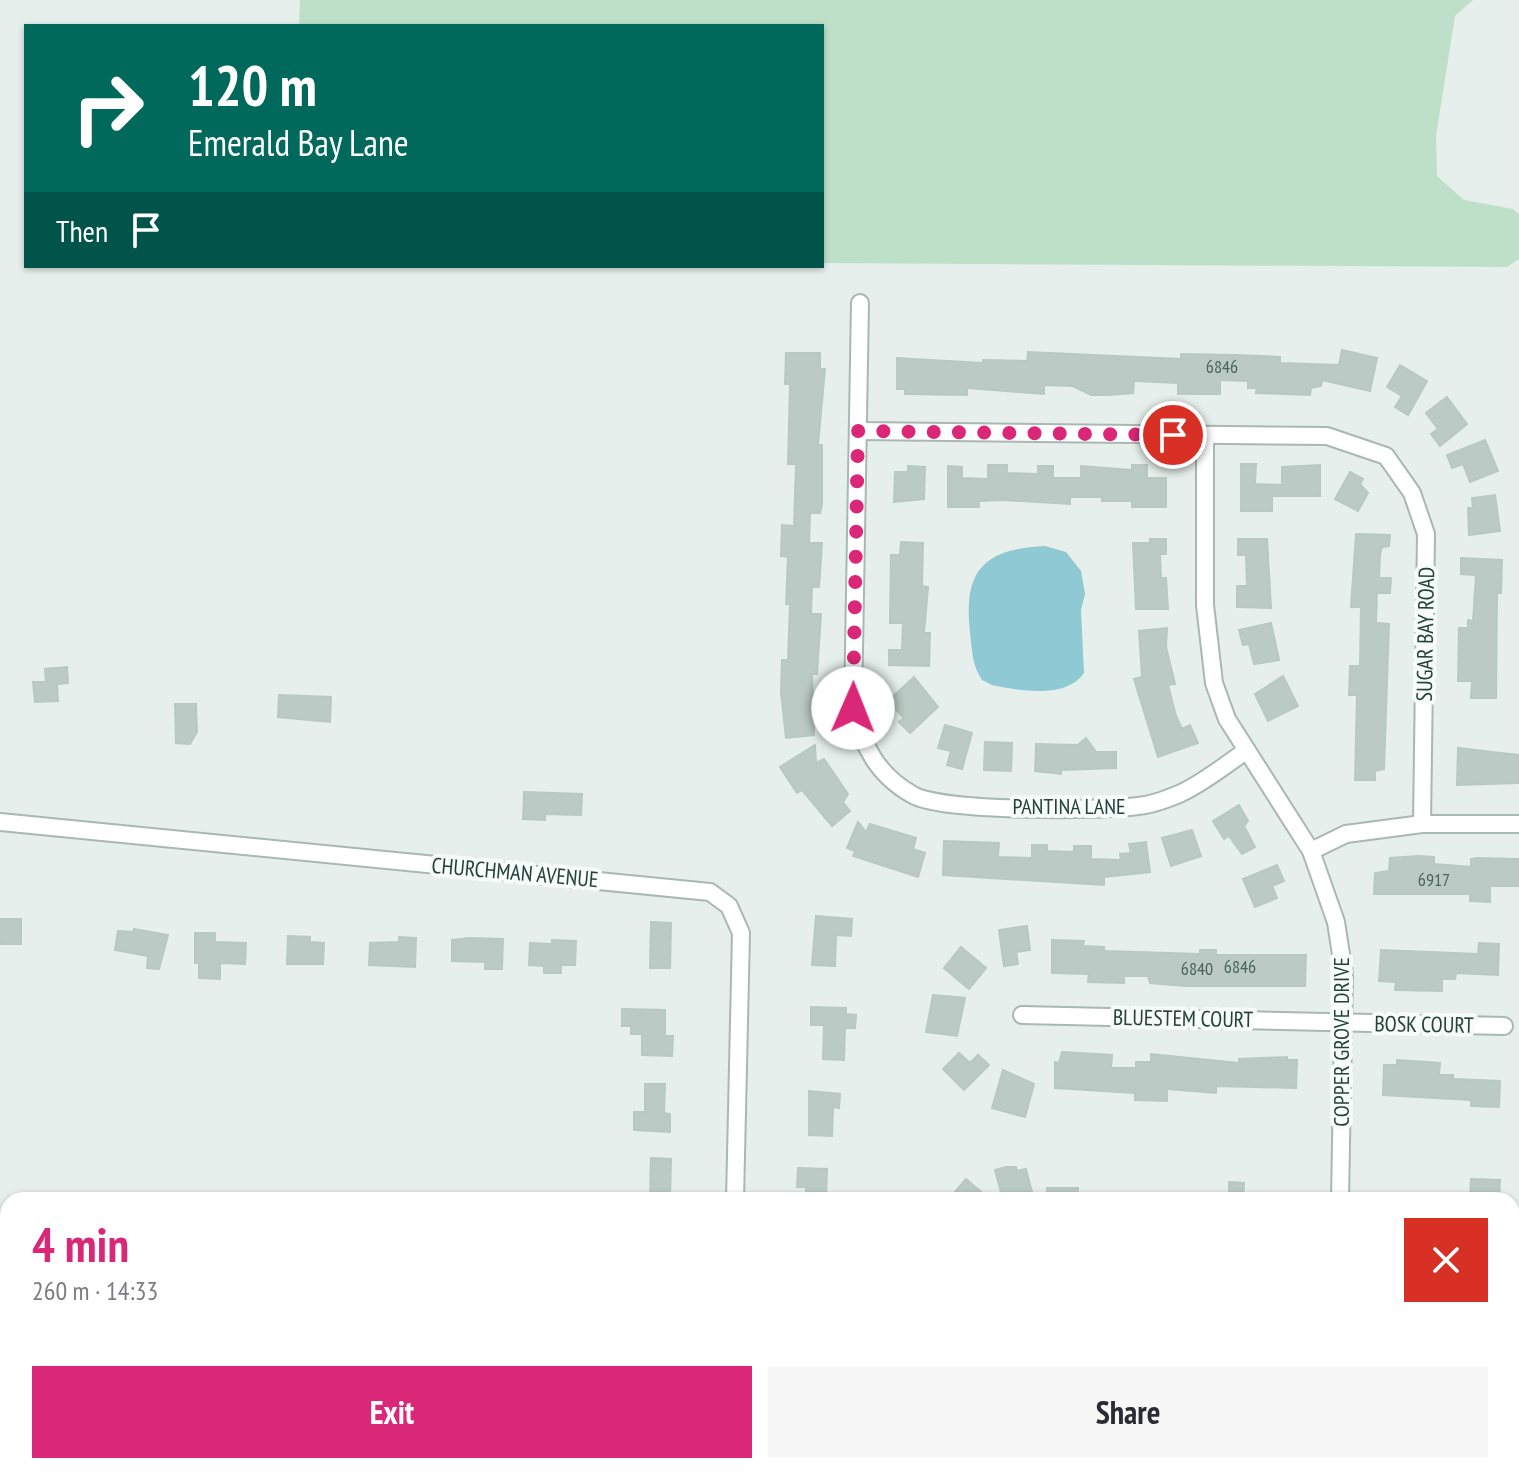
<!DOCTYPE html>
<meta charset="utf-8">
<style>
body{margin:0;font-family:"PT Sans Narrow",sans-serif;background:#f7f7f7;color:#2b2b33;height:100vh;display:flex;flex-direction:column;font-size:30px;white-space:nowrap}
*{box-sizing:border-box;margin:0}
p{font-size:26px;color:#7c7c81}
.icon{flex:none;width:44px;height:44px;fill:none;stroke:currentColor;stroke-width:2;stroke-linecap:round;stroke-linejoin:round}
.map{position:relative;flex:1;overflow:hidden}
.panel{position:absolute;left:0px;top:1192px;width:1520px;height:282px;display:flex;flex-direction:column;background:#fff;border-radius:24px 24px 0 0;box-shadow:0 2px 6px #0004}
.panel>*{flex:none}
.hud{position:absolute;left:24px;top:24px;width:800px;height:244px;border-radius:0px;box-shadow:0 2px 6px #0004;background:#00695c;color:#fff;overflow:hidden}
.pin{position:absolute;display:grid;place-items:center;width:68px;height:68px;color:#fff;margin:-34px;border:4px solid #fff;border-radius:50%;box-shadow:0 2px 8px #0007}
.me{position:absolute;width:88px;margin:-44px;rotate:1deg;stroke-linejoin:round;filter:drop-shadow(0 0 6px #0008)}
.turn{display:flex;align-items:center;gap:28px;height:168px;padding:0 32px;font-size:36px}
.turn .icon{width:104px;height:104px;stroke-width:2.5}
.turn b{display:block;font-size:56px;line-height:68px}
.then{display:flex;align-items:center;height:76px;padding:0 32px;background:#0003;gap:16px;font-size:30px}
.round{display:grid;place-items:center;flex:none;width:84px;height:84px;border-radius:0px;background:#f7f7f7}
.headline{display:flex;align-items:center;justify-content:space-between;height:136px;padding:0 32px}
h1{font-size:48px;font-weight:700;line-height:60px;color:#db2777}
.button{display:flex;gap:16px;margin-top:auto;padding:16px 32px}
.button a{flex:1;height:92px;border-radius:0px;background:#db2777;color:#fff;font-size:32px;font-weight:700;line-height:92px;text-align:center}
.button a+a{background:#f7f7f7;color:#2b2b33}
.map>svg:first-child{display:block}
</style>
<div class="map">
<svg width="1519" height="1473" viewBox="0 0 1519 1473">
<rect width="100%" height="100%" fill="#e6efeb"/>
<!-- green -->
<polygon fill="#bfe0c8" points="300,0 1473,0 1455,16 1436,136 1437,176 1464,200 1513,209 1519,214 1519,259 1507,267 822,263 822,26 299,26"/>
<!-- water -->
<g fill="#8ec9d4">
<path d="M1045,546L1066,552L1081,571L1085,594L1081,610L1084,673C1066,699 1020,691 992,685L982,680C972,665 972,650 970,632C963,569 985,549 1045,546Z"/>
<polygon points="9,1466 308,1466 309,1473 8,1473"/>
<polygon points="930,1466 1297,1466 1268,1473 943,1473"/>
</g>
<!-- building -->
<g fill="#bbcac4" stroke="#b8c9c2" stroke-width="2">
<polygon points="1342,350 1377,358 1370,391 1322,380 1321,386 1311,388 1310,395 1256,393 1257,388 1248,388 1248,381 1220,380 1220,394 1178,394 1178,383 1134,381 1133,393 1109,395 1091,395 1073,386 1044,385 1044,394 967,388 967,395 905,394 905,389 897,389 897,358 983,363 983,360 1027,361 1028,352 1181,359 1181,354 1238,355 1280,357 1280,363 1339,365"/>
<polygon points="786,353 820,353 820,369 825,369 818,445 822,445 822,504 820,513 810,513 809,543 822,543 819,587 812,587 811,614 821,614 817,674 812,674 814,735 786,738 781,692 782,660 788,660 790,604 786,604 788,557 781,556 782,525 794,526 796,464 788,464 790,384 785,384"/>
<polygon points="1400,365 1427,381 1408,415 1395,407 1402,396 1387,387"/>
<polygon points="1447,397 1467,424 1440,446 1431,434 1438,429 1426,413"/>
<polygon points="1485,440 1498,471 1470,482 1463,464 1452,468 1447,455"/>
<polygon points="1241,464 1256,464 1255,484 1282,485 1282,467 1320,465 1320,496 1272,496 1272,511 1241,511"/>
<polygon points="988,465 1007,465 1007,473 1038,474 1038,466 1053,466 1053,478 1081,478 1081,466 1132,470 1132,465 1147,465 1147,478 1166,478 1166,507 1132,507 1132,501 1102,501 1102,497 1070,497 1070,504 1003,500 979,501 979,507 948,507 948,466 962,467 962,478 988,479"/>
<polygon points="908,466 925,467 924,499 894,502 895,472 908,472"/>
<polygon points="1350,472 1363,479 1360,484 1368,493 1358,511 1335,499"/>
<polygon points="1495,495 1500,531 1469,535 1468,508 1473,508 1472,498"/>
<polygon points="1356,534 1390,535 1389,546 1382,547 1380,554 1379,578 1391,578 1390,593 1377,593 1376,623 1389,624 1384,769 1375,771 1375,780 1355,780 1357,695 1349,695 1350,666 1360,666 1361,607 1351,607"/>
<polygon points="1150,539 1166,539 1166,554 1160,554 1161,578 1166,578 1168,609 1136,609 1133,543 1150,543"/>
<polygon points="1238,539 1267,539 1271,608 1237,607 1237,586 1247,586 1246,555 1238,555"/>
<polygon points="901,542 923,543 922,586 928,587 924,633 930,633 929,666 889,665 889,650 902,650 903,623 890,623 891,555 900,555"/>
<polygon points="1461,558 1502,560 1501,593 1497,593 1496,698 1471,698 1472,681 1458,681 1459,628 1468,628 1468,620 1473,621 1476,575 1461,574"/>
<polygon points="1271,623 1279,660 1254,664 1249,644 1243,645 1239,630"/>
<polygon points="1167,628 1166,647 1175,684 1168,685 1176,716 1182,729 1190,725 1198,743 1158,757 1134,679 1142,677 1139,631"/>
<polygon points="67,667 68,683 57,684 58,701 35,702 33,682 46,682 45,669"/>
<polygon points="1283,676 1298,706 1268,721 1255,694"/>
<polygon points="914,677 938,707 910,733 899,722 904,718 888,701"/>
<polygon points="279,695 331,697 330,722 278,717"/>
<polygon points="175,704 196,704 197,732 190,744 176,743"/>
<polygon points="945,725 972,733 962,769 947,765 951,751 938,748"/>
<polygon points="1086,738 1096,752 1116,752 1116,768 1061,770 1061,774 1035,771 1036,744 1078,745"/>
<polygon points="985,742 1012,743 1011,771 984,770"/>
<polygon points="815,745 816,763 824,759 848,794 843,802 850,811 832,826 802,790 797,793 780,767"/>
<polygon points="1458,748 1519,755 1519,783 1457,785"/>
<polygon points="524,792 582,794 581,815 545,814 545,820 523,819"/>
<polygon points="1239,805 1248,821 1244,826 1255,847 1242,854 1229,836 1224,839 1213,821"/>
<polygon points="858,822 866,832 870,824 916,838 913,849 925,853 918,877 853,856 855,851 847,848"/>
<polygon points="1192,830 1201,856 1171,866 1162,838"/>
<polygon points="944,841 999,843 998,857 1032,858 1032,845 1047,845 1047,851 1074,852 1074,846 1091,846 1091,859 1121,860 1120,854 1131,853 1129,844 1146,842 1150,872 1104,877 1104,885 943,875"/>
<polygon points="1419,856 1434,857 1434,864 1471,867 1471,859 1477,858 1519,859 1519,886 1490,886 1490,902 1470,901 1470,894 1374,894 1375,873 1389,871 1390,858"/>
<polygon points="1277,865 1284,881 1272,886 1277,898 1255,907 1243,879"/>
<polygon points="816,916 852,919 851,936 836,935 835,966 812,965"/>
<rect x="0" y="919" width="21" height="25"/>
<polygon points="651,922 671,923 670,968 650,968"/>
<polygon points="1027,926 1030,950 1016,952 1018,964 1004,966 999,930"/>
<polygon points="134,929 168,935 159,969 147,968 148,956 115,950 118,931 133,932"/>
<polygon points="195,933 215,933 215,942 246,943 245,964 220,963 220,979 199,978 199,963 195,963"/>
<polygon points="288,936 310,937 310,942 324,943 323,964 287,964"/>
<polygon points="399,937 416,938 415,967 369,965 370,943 399,942"/>
<polygon points="470,938 503,939 502,969 485,969 485,962 452,961 452,940"/>
<polygon points="552,940 576,941 575,965 561,965 561,973 544,973 544,966 529,965 530,943 552,944"/>
<polygon points="1052,940 1084,941 1083,946 1104,947 1104,951 1200,954 1200,950 1216,950 1216,955 1306,955 1305,986 1186,986 1150,983 1148,976 1124,976 1124,983 1088,982 1089,974 1052,973"/>
<polygon points="1479,943 1499,944 1498,975 1456,973 1455,979 1442,979 1442,991 1395,990 1396,982 1379,981 1381,950 1478,954"/>
<polygon points="961,947 986,968 969,989 944,968"/>
<polygon points="933,995 965,998 957,1036 926,1032"/>
<polygon points="811,1007 846,1008 846,1014 856,1015 855,1028 845,1028 844,1060 823,1059 824,1025 811,1025"/>
<polygon points="622,1009 665,1010 665,1036 673,1036 672,1056 642,1055 642,1034 631,1034 631,1026 622,1026"/>
<polygon points="1062,1052 1112,1055 1111,1068 1136,1068 1136,1062 1151,1062 1151,1054 1239,1063 1239,1059 1287,1057 1287,1060 1297,1060 1296,1088 1216,1086 1216,1093 1167,1089 1167,1101 1135,1100 1135,1093 1055,1088 1055,1062 1059,1063"/>
<polygon points="959,1053 970,1063 978,1055 989,1065 964,1090 943,1069"/>
<polygon points="1397,1060 1440,1063 1439,1075 1453,1075 1453,1079 1500,1081 1499,1107 1471,1106 1471,1100 1383,1095 1384,1065 1397,1065"/>
<polygon points="1003,1070 1034,1084 1025,1117 992,1108"/>
<polygon points="645,1084 665,1084 664,1113 670,1114 670,1132 634,1130 634,1112 645,1112"/>
<polygon points="809,1091 840,1094 839,1108 833,1107 832,1136 809,1135"/>
<polygon points="651,1158 671,1159 670,1200 650,1200"/>
<polygon points="1006,1167 1016,1167 1017,1171 1026,1169 1033,1196 1003,1200 995,1170"/>
<polygon points="798,1168 827,1169 826,1200 806,1200 806,1187 797,1187"/>
<polygon points="966,1179 991,1200 948,1200"/>
<polygon points="1471,1179 1500,1180 1499,1200 1470,1200"/>
<polygon points="1229,1182 1244,1183 1243,1200 1229,1200"/>
<rect x="1047" y="1188" width="31" height="12"/>
</g>
<g fill="none" stroke-linecap="round" stroke-linejoin="round">
<defs>
<g id="minor">
<path d="M860,303L853,708C863,746 877,775 913,795C943,812 1100,811 1138,806C1151,805 1167,799 1179,794C1202,784 1225,765 1246,751"/>
<polyline points="858,431 1327,436 1386,456 1412,493 1426,534 1422,824"/>
<polyline points="1205,435 1205,605 1214,683 1227,719 1311,851 1336,922 1344,974 1340,1200"/>
<polyline points="0,822 710,892 729,906 741,933 735,1200"/>
<polyline points="1311,851 1346,834 1422,824 1519,824"/>
<polyline points="1022,1015 1504,1026"/>
<polyline points="0,1262 8,1263"/>
<polyline points="1387,1466 1393,1473"/>
<polyline points="437,1473 438,1466"/>
<polyline points="729,1473 729,1466"/>
</g>
</defs>
<!-- minor casing -->
<use href="#minor" stroke="#a8b8b2" stroke-width="20"/>
<!-- minor -->
<use href="#minor" stroke="#fff" stroke-width="16"/>
</g>
<g fill="none" stroke-linecap="round" stroke-linejoin="round">
<!-- route -->
<polyline stroke="#db2777" stroke-width="14" stroke-dasharray="0 25.2" points="853,708 858,431 1173,435"/>
</g>
<g text-anchor="middle" stroke-width="8" stroke-linejoin="round" paint-order="stroke">
<!-- number labels -->
<g font-size="18" fill="#4a645c">
<text x="1222" y="373">6846</text>
<text x="1434" y="886">6917</text>
<text x="1240" y="973">6846</text>
<text x="1197" y="975">6840</text>
</g>
<!-- street labels -->
<g font-size="22" fill="#24423a" stroke="#f7fbf9">
<text transform="translate(1425 634) rotate(-89)" y="8">SUGAR BAY ROAD</text>
<text x="1069" y="814">PANTINA LANE</text>
<text transform="translate(515 872) rotate(5)" y="8">CHURCHMAN AVENUE</text>
<text transform="translate(1183 1018) rotate(1)" y="8">BLUESTEM COURT</text>
<text transform="translate(1424 1024) rotate(1)" y="8">BOSK COURT</text>
<text transform="translate(1341 1042) rotate(-90)" y="8">COPPER GROVE DRIVE</text>
</g>
</g>
</svg>
<div class="pin" style="left:1173px;top:435px;background:#d93025"><svg class="icon" aria-label="arrive" viewBox="0 0 24 24"><path d="M6 21V4h12l-3 4 3 4H6"/></svg></div>
<svg class="me" style="left:853px;top:708px" viewBox="-20 -20 40 40"><circle r="19" fill="#fff"/><path d="M0-13L10 11 0 6-10 11z" fill="#db2777"/></svg>
<div class="hud">
<div class="turn"><svg class="icon" aria-label="right" viewBox="0 0 24 24"><path d="M7 20v-9h11M14 6l5 5-5 5"/></svg><div><b>120 m</b>Emerald Bay Lane</div></div>
<div class="then">Then<svg class="icon" aria-label="arrive" viewBox="0 0 24 24"><path d="M6 21V4h12l-3 4 3 4H6"/></svg></div>
</div>
<section class="panel">
<div class="headline"><div><h1>4 min</h1><p>260 m · 14:33</p></div><a class="round" style="background:#d93025;color:#fff"><svg class="icon" aria-label="close" viewBox="0 0 24 24"><path d="M6 6l12 12M18 6L6 18"/></svg></a></div>
<div class="button"><a>Exit</a><a>Share</a></div>
</section>
</div>
